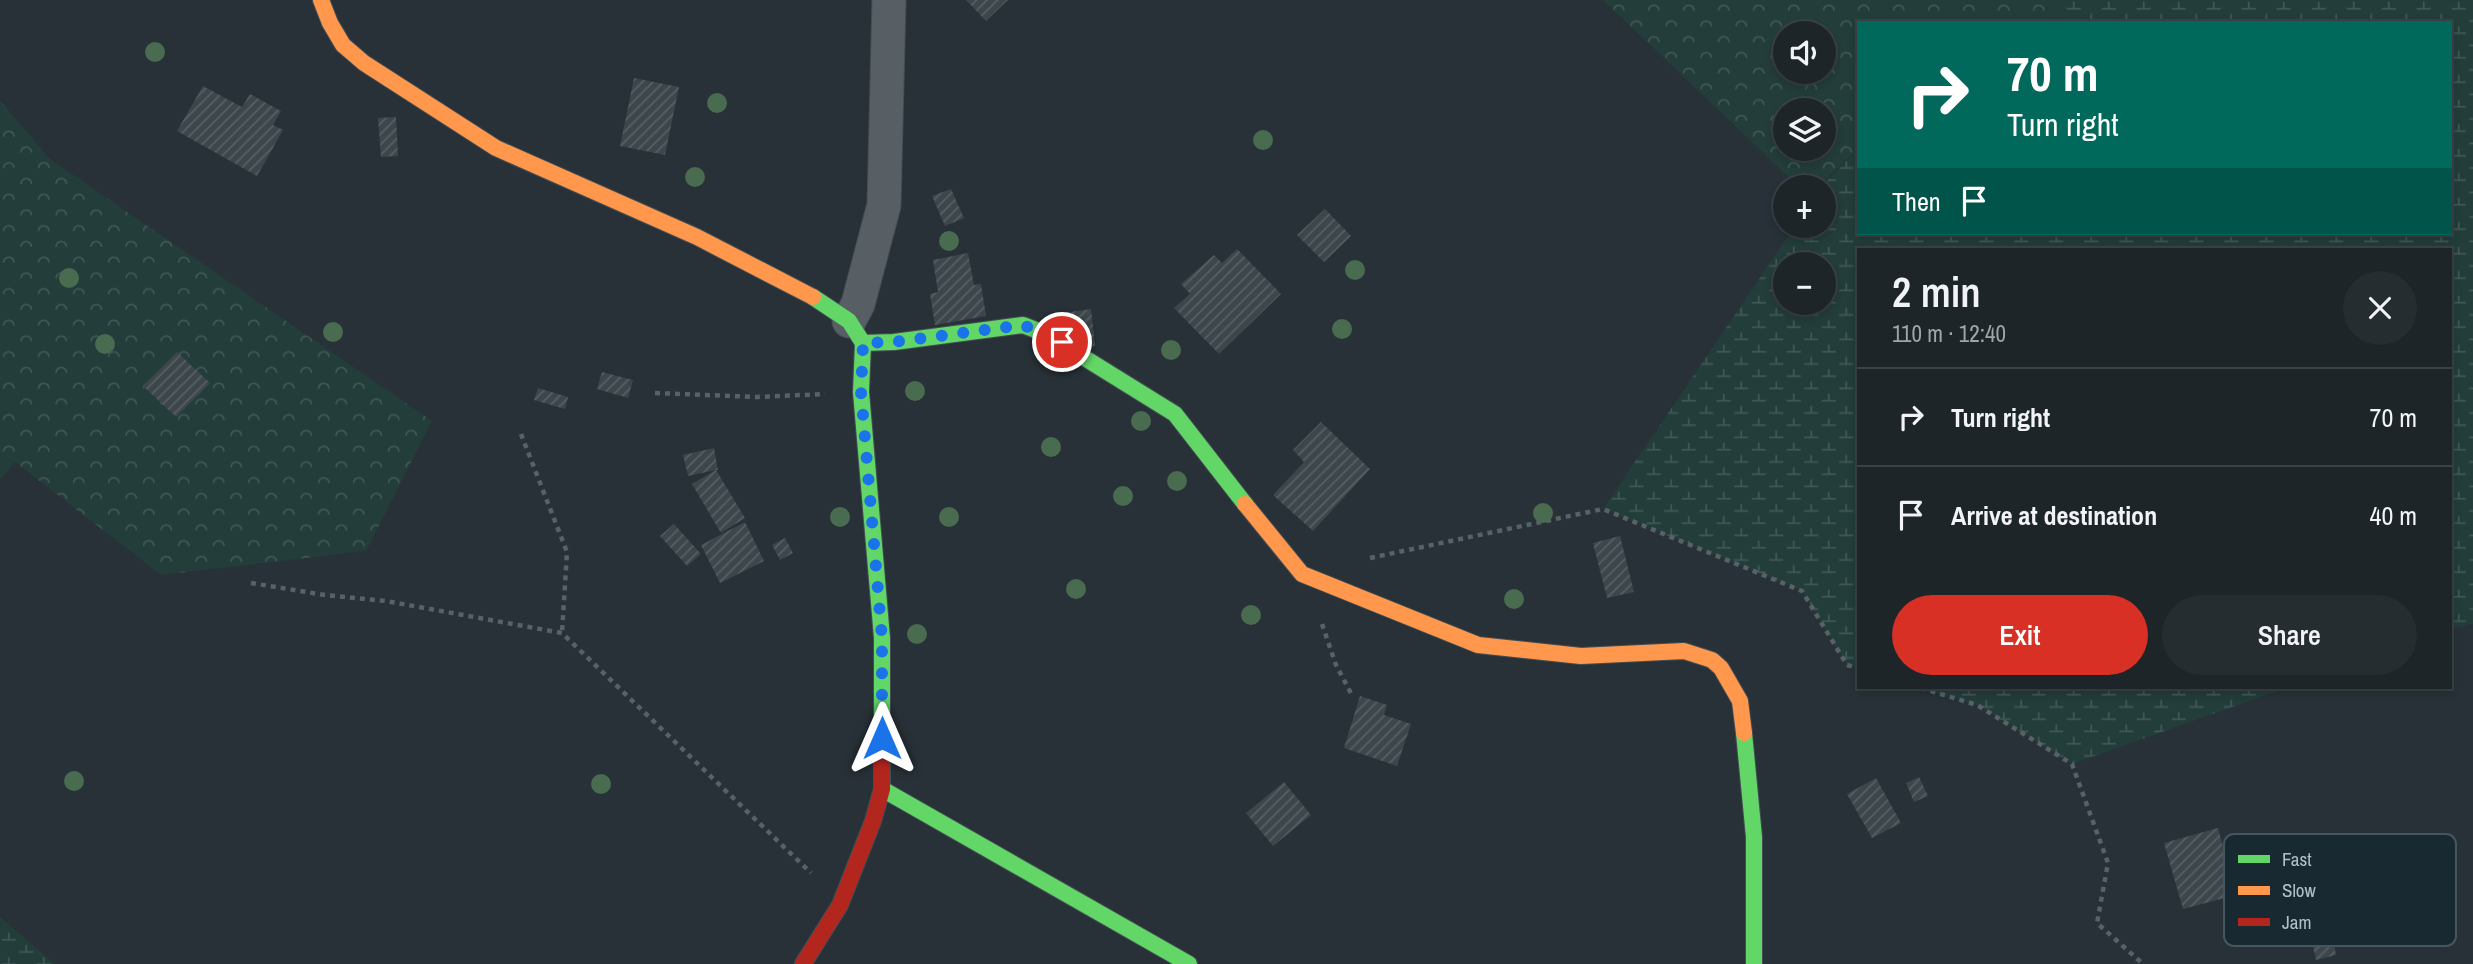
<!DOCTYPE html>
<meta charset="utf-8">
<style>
body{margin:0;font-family:"Archivo Narrow",sans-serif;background:#252d31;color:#f1f3f6;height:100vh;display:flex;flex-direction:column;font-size:26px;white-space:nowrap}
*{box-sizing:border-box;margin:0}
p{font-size:23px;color:#a0a5a8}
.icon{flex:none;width:38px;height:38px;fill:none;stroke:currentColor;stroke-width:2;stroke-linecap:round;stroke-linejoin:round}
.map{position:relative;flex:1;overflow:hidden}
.details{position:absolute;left:1857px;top:248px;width:595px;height:441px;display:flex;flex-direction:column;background:#1d2529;border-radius:0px;box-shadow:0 4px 10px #0003,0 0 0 2px #3b4246}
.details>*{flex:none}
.guide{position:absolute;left:1857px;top:21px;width:595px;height:214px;border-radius:0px;box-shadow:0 4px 10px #0003,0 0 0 2px #3b4246;background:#00695c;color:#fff;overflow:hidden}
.controls{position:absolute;left:1773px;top:21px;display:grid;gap:14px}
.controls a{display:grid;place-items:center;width:63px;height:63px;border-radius:50%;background:#1d2529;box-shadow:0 4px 10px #0003,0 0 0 2px #3b4246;font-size:35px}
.pin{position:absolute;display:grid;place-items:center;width:60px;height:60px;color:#fff;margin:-30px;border:4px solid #fff;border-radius:50%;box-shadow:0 2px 7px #0007}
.me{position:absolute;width:77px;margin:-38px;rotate:0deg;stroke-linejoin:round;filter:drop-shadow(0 0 5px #0008)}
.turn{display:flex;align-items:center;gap:24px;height:147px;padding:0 35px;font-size:32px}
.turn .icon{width:91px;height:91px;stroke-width:2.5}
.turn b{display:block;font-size:49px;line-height:60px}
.then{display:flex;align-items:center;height:66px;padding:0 35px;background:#0003;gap:14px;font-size:26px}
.round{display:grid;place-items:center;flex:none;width:74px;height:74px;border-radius:37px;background:#252d31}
.overview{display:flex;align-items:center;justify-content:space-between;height:119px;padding:0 35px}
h1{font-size:42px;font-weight:600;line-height:52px}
.button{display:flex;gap:14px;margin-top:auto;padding:14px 35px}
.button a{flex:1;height:80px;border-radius:42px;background:#d93025;color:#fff;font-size:28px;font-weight:600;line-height:80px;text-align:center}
.button a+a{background:#252d31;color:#f1f3f6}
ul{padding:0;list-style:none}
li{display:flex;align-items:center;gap:21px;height:98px;padding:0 35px;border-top:2px solid #3b4246}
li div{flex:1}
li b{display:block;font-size:26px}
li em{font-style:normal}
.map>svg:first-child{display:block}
</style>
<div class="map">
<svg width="2473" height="964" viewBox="0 0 2473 964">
<defs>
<pattern id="forest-crowns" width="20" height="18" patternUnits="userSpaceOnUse" patternTransform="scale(1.75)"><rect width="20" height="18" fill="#233d3b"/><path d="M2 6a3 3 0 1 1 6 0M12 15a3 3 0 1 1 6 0" fill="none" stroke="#405756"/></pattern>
<pattern id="wetland-marsh" width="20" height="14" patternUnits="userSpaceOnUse" patternTransform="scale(1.75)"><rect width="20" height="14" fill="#233d3b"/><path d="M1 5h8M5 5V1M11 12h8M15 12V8" fill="none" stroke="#405756"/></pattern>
<pattern id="building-hatch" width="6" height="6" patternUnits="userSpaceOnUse" patternTransform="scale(1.75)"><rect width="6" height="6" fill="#3c464b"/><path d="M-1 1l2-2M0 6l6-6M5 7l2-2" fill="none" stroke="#565f64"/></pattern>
</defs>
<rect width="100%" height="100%" fill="#273137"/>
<!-- forest -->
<g fill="url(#forest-crowns)" fill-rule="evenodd">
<path d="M1603,0H2065L2057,23H1858V149L1818,187H1799ZM1785,33H1824V72H1785ZM1785,110H1824V149H1785Z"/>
<polygon points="0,100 50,159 432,421 366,551 161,575 15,462 0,479"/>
</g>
<!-- wetland -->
<g fill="url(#wetland-marsh)" fill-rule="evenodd">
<path d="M2065,0H2473V624L2450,629V250H1858V668L1847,665L1802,591L1603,509L1795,226H1824V187H1821L1858,149V233H2450V23H2057ZM1785,264H1824V303H1785Z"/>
<polygon points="1921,688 2286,688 2072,764 1977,705"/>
<polygon points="0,917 55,964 0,964"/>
</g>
<!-- building -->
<g fill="url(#building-hatch)">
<polygon points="966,0 1008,0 986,21"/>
<polygon points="634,78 679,87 665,155 620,146"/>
<polygon points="203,86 242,107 250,94 281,111 273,125 283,130 257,176 177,131"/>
<polygon points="396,117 398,156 381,157 378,118"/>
<polygon points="951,189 964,218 945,226 932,196"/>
<polygon points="1325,209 1351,236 1324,262 1297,235"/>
<polygon points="1237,249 1281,294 1219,354 1174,308 1190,294 1181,284 1214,255 1222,263"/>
<polygon points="968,253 974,285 981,284 986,316 935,325 930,294 938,292 933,260"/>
<polygon points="1091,309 1095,346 1061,350 1056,314"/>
<polygon points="177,352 210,383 176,417 143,386"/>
<polygon points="602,372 633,380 628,398 597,389"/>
<polygon points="538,388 568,397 565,409 534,400"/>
<polygon points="1321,422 1370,469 1313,531 1273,495 1304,462 1293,450"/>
<polygon points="714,448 718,470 716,470 745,518 721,533 692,484 716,470 688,476 683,455"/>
<polygon points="745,522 764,561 720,583 701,545"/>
<polygon points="674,524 701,554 687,566 660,536"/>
<polygon points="1620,536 1634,592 1607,598 1593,543"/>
<polygon points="785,538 793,553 780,560 772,545"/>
<polygon points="1360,696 1387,705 1384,715 1411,724 1397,766 1344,748"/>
<polygon points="1919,777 1928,796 1914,802 1906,783"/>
<polygon points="1876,778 1901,823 1872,838 1847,794"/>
<polygon points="1284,782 1311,815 1273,846 1246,813"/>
<polygon points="2218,828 2236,895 2183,909 2164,843"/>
<polygon points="2332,934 2336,955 2316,960 2311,938"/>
</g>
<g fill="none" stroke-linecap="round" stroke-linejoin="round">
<defs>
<polyline id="street" points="849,321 858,304 884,205 889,0"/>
<g id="fast">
<polyline points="813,297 849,321 863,343 861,392 882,638 882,759"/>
<polyline points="863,343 894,342 1023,325 1046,334 1175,414 1245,504"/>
<polyline points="1744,733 1754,837 1754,964"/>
<polyline points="882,789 1189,964"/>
</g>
<g id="slow">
<polyline points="321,0 330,23 343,45 364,63 496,148 697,237 813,297"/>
<polyline points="1245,504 1302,574 1478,645 1581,656 1684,651 1712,660 1721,668 1740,701 1744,733"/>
</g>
<polyline id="jam" points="803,964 840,905 873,821 882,789 882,759"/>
</defs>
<!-- street casing -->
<use href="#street" stroke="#444e53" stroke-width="35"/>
<!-- fast casing -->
<use href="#fast" stroke="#444e53" stroke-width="18"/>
<!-- slow casing -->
<use href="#slow" stroke="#444e53" stroke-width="18"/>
<!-- jam casing -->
<use href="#jam" stroke="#444e53" stroke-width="18"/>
<!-- path -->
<g stroke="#586266" stroke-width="4.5" stroke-dasharray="5 5" stroke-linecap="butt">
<polyline points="655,393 757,397 825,394"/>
<polyline points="521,434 567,552 562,633"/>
<polyline points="1370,558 1603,509 1802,591 1847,665 1858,668"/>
<polyline points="251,583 325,595 386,601 562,633 811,873"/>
<polyline points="1322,624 1336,665 1353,697"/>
<polyline points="1921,688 1977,705 2072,764 2108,863 2097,923 2143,964"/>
</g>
<!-- street -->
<use href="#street" stroke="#575f65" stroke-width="33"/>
<!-- fast -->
<use href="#fast" stroke="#63d668" stroke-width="16"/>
<!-- slow -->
<use href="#slow" stroke="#ff974d" stroke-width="16"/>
<!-- jam -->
<use href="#jam" stroke="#b3261e" stroke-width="16"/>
</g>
<!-- trees -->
<g fill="#496c50">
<circle cx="155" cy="52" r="10"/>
<circle cx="717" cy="103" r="10"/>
<circle cx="1263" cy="140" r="10"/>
<circle cx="695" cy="177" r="10"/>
<circle cx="949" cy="241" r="10"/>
<circle cx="1355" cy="270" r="10"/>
<circle cx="69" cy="278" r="10"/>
<circle cx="1342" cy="329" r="10"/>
<circle cx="333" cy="332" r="10"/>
<circle cx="105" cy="344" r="10"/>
<circle cx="1171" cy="350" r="10"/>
<circle cx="915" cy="391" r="10"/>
<circle cx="1141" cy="421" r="10"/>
<circle cx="1051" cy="447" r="10"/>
<circle cx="1177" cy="481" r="10"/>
<circle cx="1123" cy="496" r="10"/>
<circle cx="1543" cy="513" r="10"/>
<circle cx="840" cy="517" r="10"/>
<circle cx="949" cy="517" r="10"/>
<circle cx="1076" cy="589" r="10"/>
<circle cx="1514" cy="599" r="10"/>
<circle cx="1251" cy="615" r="10"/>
<circle cx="917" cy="634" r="10"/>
<circle cx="74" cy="781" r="10"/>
<circle cx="601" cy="784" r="10"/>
</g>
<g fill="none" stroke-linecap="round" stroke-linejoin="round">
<!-- route -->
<polyline stroke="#1a73e8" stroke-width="12" stroke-dasharray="0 21.6" points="882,738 882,638 861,392 863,343 894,342 1023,325 1062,342"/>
</g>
<!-- legend -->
<rect x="2224" y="834" width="232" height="112" rx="10" fill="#192932" stroke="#46565f" stroke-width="2"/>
<rect x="2238" y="855" width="32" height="8" fill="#63d668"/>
<rect x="2238" y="886" width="32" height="9" fill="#ff974d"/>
<rect x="2238" y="918" width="32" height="8" fill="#b3261e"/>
<g font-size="19" fill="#b0bfc9">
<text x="2282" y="866">Fast</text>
<text x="2282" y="897">Slow</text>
<text x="2282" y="929">Jam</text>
</g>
</svg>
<div class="controls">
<a><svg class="icon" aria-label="sound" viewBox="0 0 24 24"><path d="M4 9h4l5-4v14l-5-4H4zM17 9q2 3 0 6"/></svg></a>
<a><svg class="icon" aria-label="layers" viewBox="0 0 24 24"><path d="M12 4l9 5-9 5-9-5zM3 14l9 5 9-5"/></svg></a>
<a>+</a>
<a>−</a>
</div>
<div class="pin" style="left:1062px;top:342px;background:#d93025"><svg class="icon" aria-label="arrive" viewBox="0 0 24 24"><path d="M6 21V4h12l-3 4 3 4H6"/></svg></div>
<svg class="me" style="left:882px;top:738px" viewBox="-20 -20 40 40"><path d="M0-17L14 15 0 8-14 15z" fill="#1a73e8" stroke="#fff" stroke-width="4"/></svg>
<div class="guide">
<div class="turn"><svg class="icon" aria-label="right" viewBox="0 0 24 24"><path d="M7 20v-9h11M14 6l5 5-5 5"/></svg><div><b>70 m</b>Turn right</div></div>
<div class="then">Then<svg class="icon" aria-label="arrive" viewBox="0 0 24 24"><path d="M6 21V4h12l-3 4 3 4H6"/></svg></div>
</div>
<section class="details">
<div class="overview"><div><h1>2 min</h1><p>110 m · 12:40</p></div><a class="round"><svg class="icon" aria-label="close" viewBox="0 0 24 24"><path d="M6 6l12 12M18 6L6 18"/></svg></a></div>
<ul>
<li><svg class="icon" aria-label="right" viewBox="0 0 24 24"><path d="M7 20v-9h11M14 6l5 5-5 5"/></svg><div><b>Turn right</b></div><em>70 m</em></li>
<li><svg class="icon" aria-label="arrive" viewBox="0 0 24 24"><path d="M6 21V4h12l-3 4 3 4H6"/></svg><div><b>Arrive at destination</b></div><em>40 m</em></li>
</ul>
<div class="button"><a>Exit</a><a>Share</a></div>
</section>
</div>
